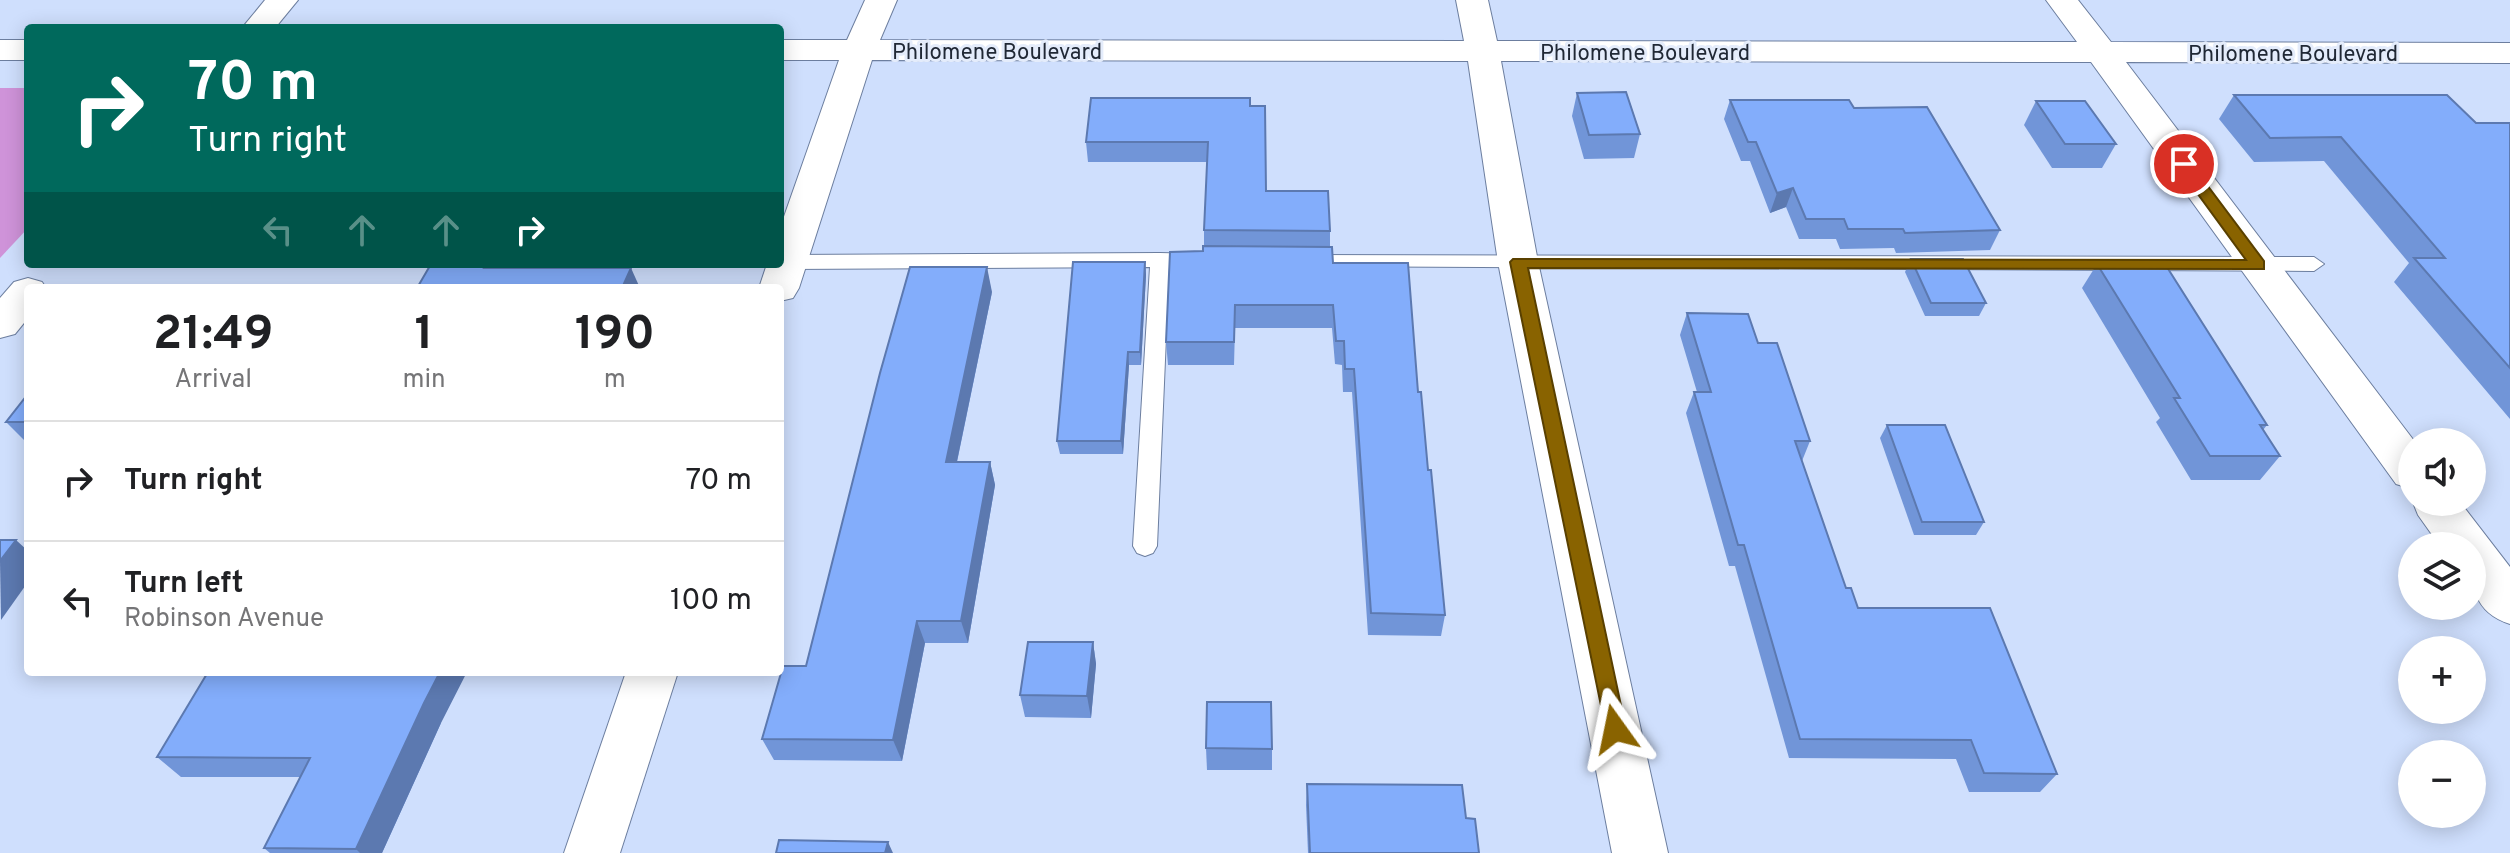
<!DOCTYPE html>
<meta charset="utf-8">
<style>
body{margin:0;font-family:Overpass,sans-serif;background:#f6f6f6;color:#202124;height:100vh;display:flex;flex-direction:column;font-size:30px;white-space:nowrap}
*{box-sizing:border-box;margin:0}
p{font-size:26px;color:#757577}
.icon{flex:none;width:44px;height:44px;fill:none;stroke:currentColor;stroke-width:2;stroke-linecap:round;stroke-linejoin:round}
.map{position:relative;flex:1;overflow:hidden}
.drawer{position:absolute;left:24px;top:284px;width:760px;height:392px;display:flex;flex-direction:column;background:#fff;border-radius:8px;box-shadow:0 4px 20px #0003}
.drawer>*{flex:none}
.top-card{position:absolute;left:24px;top:24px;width:760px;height:244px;border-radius:8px;box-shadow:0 4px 20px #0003;background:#00695c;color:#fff;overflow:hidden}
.tools{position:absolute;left:2398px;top:428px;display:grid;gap:16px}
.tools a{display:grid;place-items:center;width:88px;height:88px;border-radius:50%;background:#fff;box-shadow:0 4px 20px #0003;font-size:40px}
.pin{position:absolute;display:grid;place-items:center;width:68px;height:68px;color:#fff;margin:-34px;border:4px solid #fff;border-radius:50%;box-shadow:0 2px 8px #0007}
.me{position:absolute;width:88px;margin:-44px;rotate:348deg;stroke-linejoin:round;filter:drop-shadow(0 0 6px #0008)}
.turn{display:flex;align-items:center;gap:28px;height:168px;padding:0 32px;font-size:36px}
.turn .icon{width:104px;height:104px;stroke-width:2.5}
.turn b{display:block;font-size:56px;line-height:68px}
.lanes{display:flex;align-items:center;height:76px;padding:0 32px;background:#0003;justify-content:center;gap:40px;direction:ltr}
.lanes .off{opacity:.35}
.eta{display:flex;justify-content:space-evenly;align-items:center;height:136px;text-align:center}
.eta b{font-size:48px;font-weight:700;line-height:56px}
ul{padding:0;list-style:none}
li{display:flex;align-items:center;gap:24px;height:120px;padding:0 32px;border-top:2px solid #e0e0e0}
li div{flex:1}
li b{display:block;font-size:30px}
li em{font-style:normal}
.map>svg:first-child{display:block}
</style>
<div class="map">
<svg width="2510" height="853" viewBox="0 0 2510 853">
<rect width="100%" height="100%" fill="#cfdffd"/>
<!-- green -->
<polygon fill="#cf93d9" points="0,88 28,88 28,228 0,258"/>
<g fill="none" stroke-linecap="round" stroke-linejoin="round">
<defs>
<g id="service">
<polygon points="1160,253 1200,254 1210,260 1200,266 1169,267 1157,546 1153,553 1145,556 1137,553 1133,546 1150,267 788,269 779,264 781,257 788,255"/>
<polygon points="1303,255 2314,257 2324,264 2314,271 1296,266 1293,261 1296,256"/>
</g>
<g id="minor">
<polygon points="265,0 298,0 275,28 242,28"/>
<polygon points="865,0 897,0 880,40 1464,41 1456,0 1488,0 1497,41 2077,42 2046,0 2078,0 2111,42 2510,43 2510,63 2126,62 2415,442 2412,442 2412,489 2396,484 2091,62 1501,61 1538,262 1668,853 1612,853 1498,262 1468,61 872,60 799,288 793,298 780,301 780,288 759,288 767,264 780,264 780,228 839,60 780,60 780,40 847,40"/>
<rect x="0" y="40" width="28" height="20"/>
<polygon points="28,278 42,282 46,288 28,288 28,318 15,334 0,338 0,298 14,282"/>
<path d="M2412,500L2460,502L2510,567V624C2470,611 2472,582 2472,546H2440L2418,515Z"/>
<polygon points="626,672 678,672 620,853 564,853"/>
</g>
</defs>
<!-- service casing -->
<use href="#service" stroke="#6c7e9f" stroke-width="2"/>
<!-- minor casing -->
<use href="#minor" stroke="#6c7e9f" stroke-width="2"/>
<!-- service -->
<use href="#service" fill="#fff" fill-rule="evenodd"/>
<!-- minor -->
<use href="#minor" fill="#fff" fill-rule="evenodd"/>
</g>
<!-- wall -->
<g fill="#7195d8">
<polygon points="1577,93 1640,134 1634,158 1584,159 1572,116"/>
<polygon points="2234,95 2476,123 2510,123 2510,419 2394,282 2409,263 2324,161 2254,162 2219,119"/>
<polygon points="1730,100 1854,108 2000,230 1990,250 1896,253 1894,248 1840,249 1836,239 1799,239 1786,207 1770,213 1750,161 1741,161 1724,119"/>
<polygon points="2036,101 2116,144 2102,168 2052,168 2024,125"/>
<polygon points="1251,106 1266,191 1330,231 1330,247 1333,263 1418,392 1445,615 1441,636 1368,635 1352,392 1343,392 1342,365 1335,364 1332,328 1235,328 1234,365 1168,365 1166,342 1204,246 1204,230 1207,162 1088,162 1086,142"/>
<polygon points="1911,259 1986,303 1979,316 1925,316 1905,272"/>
<polygon points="1145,262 1146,275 1141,365 1129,365 1123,454 1060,454 1057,441"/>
<polygon points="2097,264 2267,425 2263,430 2280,456 2260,480 2191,480 2156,422 2160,418 2082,288"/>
<polygon points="992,292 957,462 990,462 995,485 968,643 925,643 902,761 774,760 762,739 806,666"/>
<polygon points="1687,313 1758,343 1810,441 1802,461 1846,588 1858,608 2057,774 2040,792 1969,792 1956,759 1789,758 1735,566 1729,566 1686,413 1694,392 1697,392 1680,335"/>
<polygon points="28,394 28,444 6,422"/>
<polygon points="1887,425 1984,522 1976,535 1914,535 1880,438"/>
<polygon points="1093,642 1096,664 1091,718 1025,717 1020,695"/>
<polygon points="441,723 382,853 270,853 264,848 300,777 181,777 157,757"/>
<polygon points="1206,748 1272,749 1272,770 1207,770"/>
<polygon points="1307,784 1466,818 1479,853 1308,853 1306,805"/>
</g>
<!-- shaded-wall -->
<g fill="#5c79b0">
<polygon points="1793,188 1786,207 1770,213 1777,193"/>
<polygon points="1145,262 1146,275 1141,365 1140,352"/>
<polygon points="486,264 494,264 502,277 484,268"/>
<polygon points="987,267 992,292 952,485 946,462"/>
<polygon points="631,268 640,288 622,288"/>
<polygon points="1128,352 1129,365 1123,454 1121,441"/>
<polygon points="990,462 995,485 968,643 961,621"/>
<polygon points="16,540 28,551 28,582 1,620 0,561"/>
<polygon points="917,621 925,643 902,761 893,740"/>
<polygon points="1093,642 1096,664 1091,718 1087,696"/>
<polygon points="440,672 467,672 441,723 382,853 360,853 356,849 424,703"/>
<polygon points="888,842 893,853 885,853"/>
</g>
<!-- building -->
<g fill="#83adfb" stroke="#5c79b0" stroke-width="2">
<polygon points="1626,92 1640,134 1589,135 1577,93"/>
<polygon points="2234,95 2447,95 2476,123 2510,123 2510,368 2414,258 2445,258 2341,137 2270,138"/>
<polygon points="1091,98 1250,98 1250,106 1265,106 1266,191 1328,191 1330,231 1204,230 1208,142 1086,142"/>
<polygon points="1730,100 1849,100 1854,108 1927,107 2000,230 1905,233 1903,229 1848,229 1844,219 1806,219 1793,188 1777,193 1756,142 1748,142"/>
<polygon points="2036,101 2085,101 2116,144 2065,144"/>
<polygon points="1203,246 1332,247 1333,263 1408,263 1418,392 1421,392 1428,470 1431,470 1445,615 1371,613 1354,369 1345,369 1344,341 1336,341 1333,305 1235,305 1234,342 1166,342 1170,252 1203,251"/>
<polygon points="1911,259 1963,259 1986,303 1931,303"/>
<polygon points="1073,262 1145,262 1140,352 1128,352 1121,441 1057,441"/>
<polygon points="431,264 486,264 484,268 631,268 622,288 417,288"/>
<polygon points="2097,264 2165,264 2267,425 2260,425 2280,456 2210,456 2174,398 2180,398"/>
<polygon points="910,267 987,267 946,462 990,462 961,621 917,621 893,740 762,739 783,666 806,666 880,373"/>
<polygon points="1687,313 1748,314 1758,343 1777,343 1810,441 1795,441 1846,588 1851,588 1858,608 1990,608 2057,774 1984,773 1971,740 1800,739 1744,545 1738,545 1694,392 1711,392"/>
<polygon points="28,394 28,422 6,422"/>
<polygon points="1887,425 1945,425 1984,522 1922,522"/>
<polygon points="0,540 16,540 0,561"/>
<polygon points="1028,642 1093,642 1087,696 1020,695"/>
<polygon points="208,672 440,672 424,703 356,849 264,848 310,758 157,757"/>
<polygon points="1207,702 1271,702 1272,749 1206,748"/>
<polygon points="1307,784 1462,785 1466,818 1475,819 1479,853 1310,853"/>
<polygon points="779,840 888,842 885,853 776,853"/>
</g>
<!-- route -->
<polygon fill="#896300" stroke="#594000" stroke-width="2" points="2184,160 2189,161 2264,261 2264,269 1528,268 1626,729 1622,735 1615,738 1607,735 1510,262 1513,259 2246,260 2176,164"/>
<g text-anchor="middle" stroke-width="6" stroke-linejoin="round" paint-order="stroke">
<!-- far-street labels -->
<g font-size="22" fill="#202835" stroke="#e4ecfb">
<text x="997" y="59">Philomene Boulevard</text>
<text x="1645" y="60">Philomene Boulevard</text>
<text x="2293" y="61">Philomene Boulevard</text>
</g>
</g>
</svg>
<div class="tools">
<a><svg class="icon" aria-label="sound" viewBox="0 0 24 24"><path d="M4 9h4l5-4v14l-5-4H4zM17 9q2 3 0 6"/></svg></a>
<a><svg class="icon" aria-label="layers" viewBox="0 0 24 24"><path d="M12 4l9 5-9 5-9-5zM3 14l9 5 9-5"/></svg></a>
<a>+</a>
<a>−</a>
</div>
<div class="pin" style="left:2184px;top:164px;background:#d93025"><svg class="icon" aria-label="arrive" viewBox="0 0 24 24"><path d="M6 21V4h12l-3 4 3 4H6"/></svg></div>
<svg class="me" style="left:1615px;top:729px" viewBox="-20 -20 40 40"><path d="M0-17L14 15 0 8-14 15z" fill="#896300" stroke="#fff" stroke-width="4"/></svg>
<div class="top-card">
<div class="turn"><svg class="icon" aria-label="right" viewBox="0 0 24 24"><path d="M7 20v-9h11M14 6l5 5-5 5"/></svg><div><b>70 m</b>Turn right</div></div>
<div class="lanes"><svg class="icon off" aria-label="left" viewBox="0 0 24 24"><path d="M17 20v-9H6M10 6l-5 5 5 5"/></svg><svg class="icon off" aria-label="ahead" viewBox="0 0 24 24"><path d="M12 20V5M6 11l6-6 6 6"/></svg><svg class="icon off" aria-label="ahead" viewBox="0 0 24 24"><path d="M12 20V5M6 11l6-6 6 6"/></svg><svg class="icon" aria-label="right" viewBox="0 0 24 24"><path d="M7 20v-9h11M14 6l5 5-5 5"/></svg></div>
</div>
<section class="drawer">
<div class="eta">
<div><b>21:49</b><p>Arrival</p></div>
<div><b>1</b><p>min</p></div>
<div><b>190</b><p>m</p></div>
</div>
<ul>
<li><svg class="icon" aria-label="right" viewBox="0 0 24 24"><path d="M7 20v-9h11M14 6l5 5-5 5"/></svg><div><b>Turn right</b></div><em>70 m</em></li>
<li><svg class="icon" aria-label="left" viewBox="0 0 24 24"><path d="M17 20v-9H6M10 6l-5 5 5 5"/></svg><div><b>Turn left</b><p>Robinson Avenue</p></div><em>100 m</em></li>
</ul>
</section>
</div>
